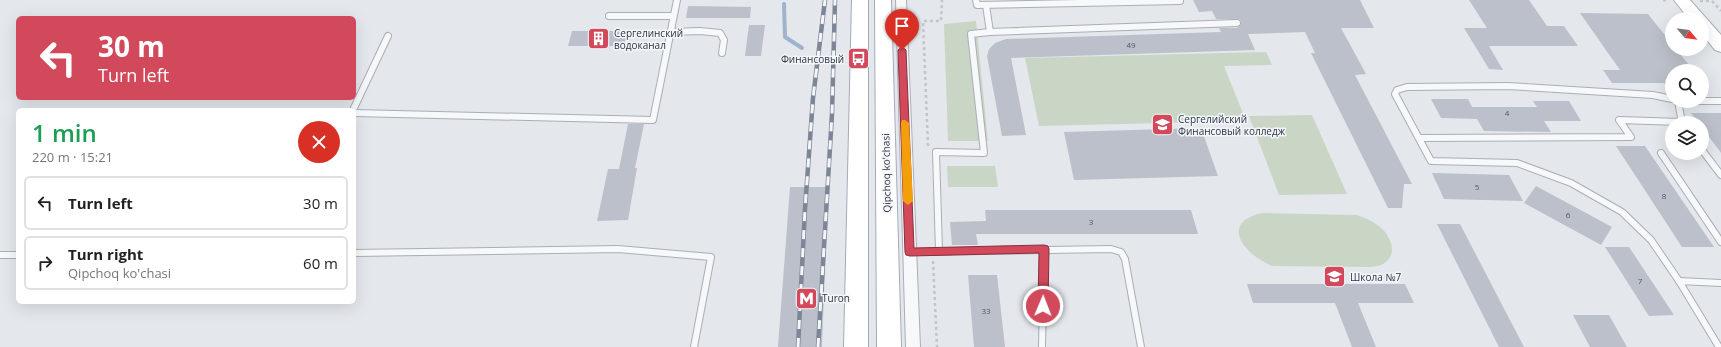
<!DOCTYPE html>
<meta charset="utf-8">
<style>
body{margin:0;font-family:"Open Sans",sans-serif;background:#f6f6f6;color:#222;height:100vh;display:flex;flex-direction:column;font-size:15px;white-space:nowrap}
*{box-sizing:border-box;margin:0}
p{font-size:13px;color:#767676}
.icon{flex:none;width:22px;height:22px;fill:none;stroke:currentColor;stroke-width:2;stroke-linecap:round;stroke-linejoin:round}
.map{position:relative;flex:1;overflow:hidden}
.side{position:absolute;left:16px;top:108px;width:340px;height:196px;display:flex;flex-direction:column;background:#fff;border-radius:6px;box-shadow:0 4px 16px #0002}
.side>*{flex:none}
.hud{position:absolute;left:16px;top:16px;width:340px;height:84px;border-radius:6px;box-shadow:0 4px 16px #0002;background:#d1495b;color:#fff;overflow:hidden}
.needle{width:26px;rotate:119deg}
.controls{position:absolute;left:1665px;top:12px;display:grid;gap:8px}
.controls a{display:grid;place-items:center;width:44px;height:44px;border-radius:50%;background:#fff;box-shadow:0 4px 16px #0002;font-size:20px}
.pin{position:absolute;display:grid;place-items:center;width:34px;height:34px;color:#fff;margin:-41px -17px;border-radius:50% 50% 50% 0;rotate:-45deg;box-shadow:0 0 4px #0007}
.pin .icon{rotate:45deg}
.me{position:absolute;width:44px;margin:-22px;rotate:1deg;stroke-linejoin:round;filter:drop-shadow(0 0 3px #0008)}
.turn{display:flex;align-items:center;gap:14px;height:84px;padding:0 16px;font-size:18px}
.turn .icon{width:52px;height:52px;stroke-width:2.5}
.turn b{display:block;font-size:28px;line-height:34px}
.round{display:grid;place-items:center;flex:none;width:42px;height:42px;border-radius:21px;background:#f6f6f6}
.headline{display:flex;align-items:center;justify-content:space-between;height:68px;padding:0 16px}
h1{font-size:24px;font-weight:600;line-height:30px;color:#1e9e55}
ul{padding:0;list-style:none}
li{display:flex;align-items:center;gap:12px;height:54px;margin:0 8px 6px;padding:0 8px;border:2px solid #e0e0e0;border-radius:6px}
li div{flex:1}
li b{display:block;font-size:15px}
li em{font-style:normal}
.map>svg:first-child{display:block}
</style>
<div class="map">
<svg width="1721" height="347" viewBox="0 0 1721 347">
<rect width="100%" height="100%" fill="#e4e7ec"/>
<!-- green -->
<g fill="#c9d6c5">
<polygon points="976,21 988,141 948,141 944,24"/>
<polygon points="1266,52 1272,65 1224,66 1246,121 1039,126 1025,58"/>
<polygon points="1312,115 1347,194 1279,195 1249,116"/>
<polygon points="947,166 995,166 998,187 948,187"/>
<path d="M1262,213L1357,215C1365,218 1373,221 1380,227C1391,236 1399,255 1383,264C1380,266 1375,266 1371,267L1272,266C1245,255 1218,223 1262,213Z"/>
</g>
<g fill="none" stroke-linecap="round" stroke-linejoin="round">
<!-- stream -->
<polyline stroke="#9fb4cc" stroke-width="4" points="784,4 785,37 802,48"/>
</g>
<!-- building -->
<g fill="#bbc0ca">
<polygon points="1193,0 1360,0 1374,28 1341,28 1366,74 1355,75 1412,184 1404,184 1402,208 1388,208 1311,53 1315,53 1305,32 1248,34 1255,50 1011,58 1026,135 1002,136 987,56 989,49 995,43 1006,39 1221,32 1219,28 1237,28 1241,25 1241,21 1239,19 1216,19 1212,11 1199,12"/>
<polygon points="1469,0 1529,0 1547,26 1564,26 1578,46 1489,46 1503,70 1489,69 1464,28 1487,28"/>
<polygon points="688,6 751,7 750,18 686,18"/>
<polygon points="1580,13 1648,14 1672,44 1672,49 1676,49 1694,71 1672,71 1672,94 1664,83 1612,83 1603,70 1620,70"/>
<polygon points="749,25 765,25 761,56 745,56"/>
<polygon points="572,31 628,31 624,46 568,46"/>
<polygon points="1431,99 1468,99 1472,107 1537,107 1533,101 1569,101 1581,121 1544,121 1551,132 1484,131 1477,119 1441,118"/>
<polygon points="1691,113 1721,113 1721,153 1702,127 1702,123 1699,123"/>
<polygon points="628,124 644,124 635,168 637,168 628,220 597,221 608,169 619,169"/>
<polygon points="1201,128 1218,176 1074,180 1064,132"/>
<polygon points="1616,146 1645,146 1714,247 1682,247"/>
<polygon points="1432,173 1509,175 1523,201 1444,199"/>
<polygon points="1536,186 1612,227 1601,245 1524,203"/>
<polygon points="790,187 828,187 822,347 778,347"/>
<polygon points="985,210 1191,210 1198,234 976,234 978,245 952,245 950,222 986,221"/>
<polygon points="1437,224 1460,224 1524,347 1499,347"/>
<polygon points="1605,247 1629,247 1674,315 1649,316"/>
<polygon points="968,275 997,275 1005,347 974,347"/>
<polygon points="1247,284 1405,284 1414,303 1358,303 1376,347 1352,347 1335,303 1253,303"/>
<polygon points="1573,315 1609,315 1627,347 1590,347"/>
</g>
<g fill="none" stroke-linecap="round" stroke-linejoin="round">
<defs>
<g id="lane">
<polyline points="976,0 977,5 1180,1"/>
<polyline points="986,5 990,32 1237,23"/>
<polyline points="609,16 673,16"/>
<polyline points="670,32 700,31 720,33 724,40 722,53"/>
<polyline points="1672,99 1653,95 1508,86 1407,87 1397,90 1395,94 1431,161 1517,163 1571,183 1622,212 1651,240 1679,281"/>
<polyline points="1678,101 1682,123"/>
<polyline points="1691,101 1721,101"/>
<polyline points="353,110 388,36"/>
<polyline points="354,113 653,120 677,0"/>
<polyline points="1420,138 1631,137 1619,120 1681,122"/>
<polyline points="1702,150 1721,175"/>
<polyline points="1661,153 1721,242"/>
<polyline points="939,251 936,152 984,153 971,34 990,32"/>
<polyline points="910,252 1111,249 1121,252 1125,259 1141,347"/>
<polyline points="354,253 618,249 711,257 694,347"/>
<polyline points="0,255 18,255"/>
<polyline points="1042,347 1044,249"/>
<polyline points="1719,347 1679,281 1721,283"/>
</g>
<polygon id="street" points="896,0 906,0 920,347 906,347"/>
<polygon id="secondary" points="1674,0 1690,0 1721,35 1721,52 1715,50 1702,34 1702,19 1689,19"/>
<g id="primary">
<polygon points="852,0 868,0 868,347 844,347"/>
<polygon points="875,0 891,0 901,347 877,347"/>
</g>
</defs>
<!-- lane casing -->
<use href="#lane" stroke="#a9aeb7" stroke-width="8"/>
<!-- street casing -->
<use href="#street" stroke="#a9aeb7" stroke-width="2"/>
<!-- secondary casing -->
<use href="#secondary" stroke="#a9aeb7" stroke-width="2"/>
<!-- primary casing -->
<use href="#primary" stroke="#a3abb8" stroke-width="2"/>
<!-- path -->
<g stroke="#c2c5cb" stroke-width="2.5" stroke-dasharray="3 3" stroke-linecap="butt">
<polyline points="1663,0 1669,1"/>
<polyline points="1700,1 1712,1"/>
<polyline points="1712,1 1721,11"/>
<polyline points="928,146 923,21 941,21 942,0"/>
<polyline points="933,261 937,347"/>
</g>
<!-- lane -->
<use href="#lane" stroke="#f7f8fa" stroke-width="6"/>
<!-- street -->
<use href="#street" fill="#f7f8fa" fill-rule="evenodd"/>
<!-- secondary -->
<use href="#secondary" fill="#fff" fill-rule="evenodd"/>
<!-- primary -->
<use href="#primary" fill="#fff" fill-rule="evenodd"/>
<defs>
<g id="rail">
<polyline points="798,347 805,209 813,98 825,0"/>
<polyline points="818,347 832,114 835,0"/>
</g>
</defs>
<!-- rail casing -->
<use href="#rail" stroke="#7d8696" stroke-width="4.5"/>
<!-- rail -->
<use href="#rail" stroke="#f4f6f9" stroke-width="3" stroke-dasharray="9" stroke-linecap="butt"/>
</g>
<!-- route -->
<polygon fill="#d1495b" stroke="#882f3b" points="902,47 906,50 914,248 1044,245 1048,246 1049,249 1048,306 1046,309 1043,310 1039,309 1038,306 1039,253 910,256 906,255 905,252 898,50"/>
<!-- slow -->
<polygon fill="#f59e0b" points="902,120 905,120 909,123 913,201 908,205 903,201 901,123"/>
<!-- icons -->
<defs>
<symbol id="building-square" viewBox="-11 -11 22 22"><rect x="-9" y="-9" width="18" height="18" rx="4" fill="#d1495b" stroke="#f4f6f9"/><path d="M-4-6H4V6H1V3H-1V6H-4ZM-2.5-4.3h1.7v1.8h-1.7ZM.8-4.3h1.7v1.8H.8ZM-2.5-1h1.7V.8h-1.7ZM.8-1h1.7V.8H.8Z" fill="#fff"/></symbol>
<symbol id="bus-square" viewBox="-11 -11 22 22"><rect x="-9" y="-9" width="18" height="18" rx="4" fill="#d1495b" stroke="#f4f6f9"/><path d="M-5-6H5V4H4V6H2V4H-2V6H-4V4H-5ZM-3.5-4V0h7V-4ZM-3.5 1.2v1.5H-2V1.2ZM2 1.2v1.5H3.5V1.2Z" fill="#fff"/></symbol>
<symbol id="university-square" viewBox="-11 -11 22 22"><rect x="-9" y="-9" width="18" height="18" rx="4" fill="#d1495b" stroke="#f4f6f9"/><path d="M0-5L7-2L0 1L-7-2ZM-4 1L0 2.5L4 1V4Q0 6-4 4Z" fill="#fff"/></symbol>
<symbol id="school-square" viewBox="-11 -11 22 22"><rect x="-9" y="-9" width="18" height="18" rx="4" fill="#d1495b" stroke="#f4f6f9"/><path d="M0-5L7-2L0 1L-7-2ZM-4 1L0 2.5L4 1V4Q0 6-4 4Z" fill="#fff"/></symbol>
<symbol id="metro-square" viewBox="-11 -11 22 22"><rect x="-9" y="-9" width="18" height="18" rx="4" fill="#d1495b" stroke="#f4f6f9"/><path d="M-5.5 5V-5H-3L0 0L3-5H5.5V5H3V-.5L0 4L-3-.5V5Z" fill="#fff"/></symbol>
</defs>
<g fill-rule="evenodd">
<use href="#building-square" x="586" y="26" width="25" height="25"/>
<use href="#bus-square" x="846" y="46" width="25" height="25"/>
<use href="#university-square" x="1150" y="112" width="25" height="25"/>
<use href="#school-square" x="1322" y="264" width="25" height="25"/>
<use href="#metro-square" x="794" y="286" width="25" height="25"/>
</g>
<g text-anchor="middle" stroke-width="3" stroke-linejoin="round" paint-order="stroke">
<!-- number labels -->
<g font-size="8" fill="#4f5766">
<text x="1131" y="48">49</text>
<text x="1507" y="116">4</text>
<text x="1477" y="190">5</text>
<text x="1664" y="199">8</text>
<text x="1568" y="218">6</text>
<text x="1091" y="225">3</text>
<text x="1640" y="284">7</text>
<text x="986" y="314">33</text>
</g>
<!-- poi labels -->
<g font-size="10" fill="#2b3445" stroke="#f4f6f9" text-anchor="start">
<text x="614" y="37">Сергелинский<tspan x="614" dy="12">водоканал</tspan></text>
<text x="844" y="63" text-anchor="end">Финансовый</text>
<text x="1178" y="123">Сергелийский<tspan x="1178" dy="12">Финансовый колледж</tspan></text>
<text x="1350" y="281">Школа №7</text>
<text x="822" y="302">Turon</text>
</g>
<!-- street labels -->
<g font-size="10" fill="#2b3445" stroke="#f4f6f9">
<text transform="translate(886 173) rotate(-91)" y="4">Qipchoq ko'chasi</text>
</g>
</g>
</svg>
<div class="controls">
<a><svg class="needle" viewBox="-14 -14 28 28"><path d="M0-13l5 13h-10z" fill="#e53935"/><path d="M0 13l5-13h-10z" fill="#767676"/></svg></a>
<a><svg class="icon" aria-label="search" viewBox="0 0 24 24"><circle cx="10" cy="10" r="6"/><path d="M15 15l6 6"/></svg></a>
<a><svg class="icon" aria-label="layers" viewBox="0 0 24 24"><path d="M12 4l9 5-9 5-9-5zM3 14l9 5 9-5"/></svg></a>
</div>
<div class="pin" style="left:902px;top:50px;background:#d93025"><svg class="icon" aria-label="arrive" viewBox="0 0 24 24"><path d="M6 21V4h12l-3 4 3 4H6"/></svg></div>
<svg class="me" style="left:1043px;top:306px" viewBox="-20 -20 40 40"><circle r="17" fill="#d1495b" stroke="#fff" stroke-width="3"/><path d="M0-11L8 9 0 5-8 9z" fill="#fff"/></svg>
<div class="hud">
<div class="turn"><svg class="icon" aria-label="left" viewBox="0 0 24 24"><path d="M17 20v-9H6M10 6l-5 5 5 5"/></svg><div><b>30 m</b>Turn left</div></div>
</div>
<section class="side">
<div class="headline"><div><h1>1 min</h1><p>220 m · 15:21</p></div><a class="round" style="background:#d93025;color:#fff"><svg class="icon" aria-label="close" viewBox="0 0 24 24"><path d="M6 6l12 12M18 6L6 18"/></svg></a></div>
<ul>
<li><svg class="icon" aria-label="left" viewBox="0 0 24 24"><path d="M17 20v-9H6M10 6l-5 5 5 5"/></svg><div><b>Turn left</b></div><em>30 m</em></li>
<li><svg class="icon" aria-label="right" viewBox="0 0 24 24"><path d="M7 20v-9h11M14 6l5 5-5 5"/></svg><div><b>Turn right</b><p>Qipchoq ko'chasi</p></div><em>60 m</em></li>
</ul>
</section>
</div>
